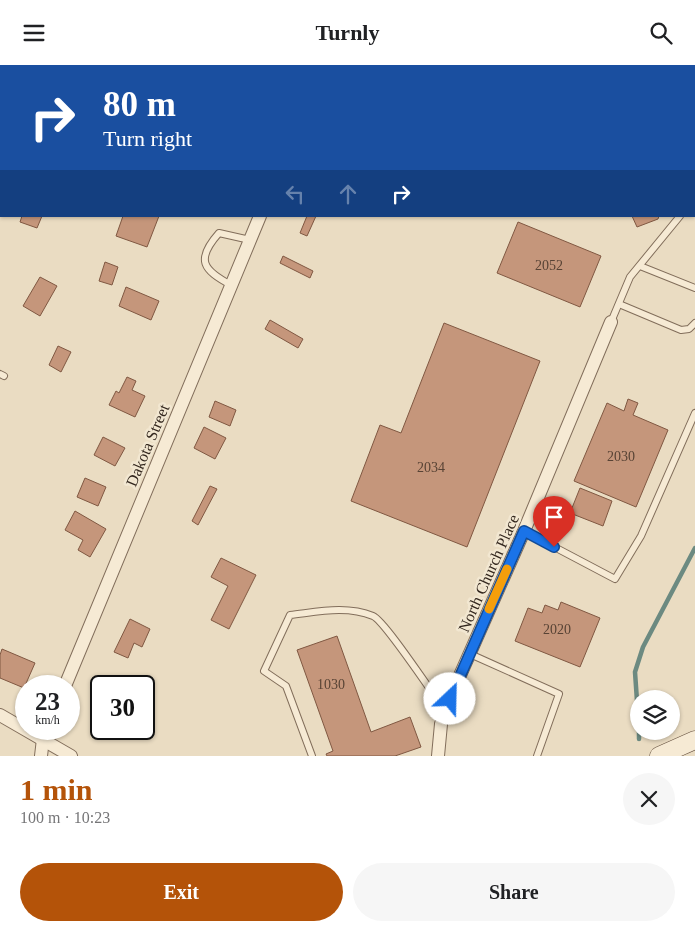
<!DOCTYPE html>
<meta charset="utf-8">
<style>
body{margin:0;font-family:Georgia,serif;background:#f6f6f6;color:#202124;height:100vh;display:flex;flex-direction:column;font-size:19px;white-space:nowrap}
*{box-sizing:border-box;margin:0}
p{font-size:16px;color:#757577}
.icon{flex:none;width:28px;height:28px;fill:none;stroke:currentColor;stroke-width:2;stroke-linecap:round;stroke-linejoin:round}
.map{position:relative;height:691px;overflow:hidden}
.panel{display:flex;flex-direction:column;background:#fff;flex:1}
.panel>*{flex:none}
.guide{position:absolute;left:0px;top:0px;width:695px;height:152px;box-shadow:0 1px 4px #0004;background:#1a4fa0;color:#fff;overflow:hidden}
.buttons{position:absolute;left:630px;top:625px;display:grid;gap:10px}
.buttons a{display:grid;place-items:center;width:50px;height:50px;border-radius:50%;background:#fff;box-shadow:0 1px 4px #0004;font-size:25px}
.speed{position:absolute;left:15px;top:610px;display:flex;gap:10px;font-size:25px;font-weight:700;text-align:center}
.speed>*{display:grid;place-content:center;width:65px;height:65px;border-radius:50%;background:#fff;box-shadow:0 1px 4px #0004;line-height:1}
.speed small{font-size:12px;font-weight:400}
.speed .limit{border:2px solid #111;border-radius:8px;background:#fff;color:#111}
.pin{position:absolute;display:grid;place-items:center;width:42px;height:42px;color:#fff;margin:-51px -21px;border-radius:50% 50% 50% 0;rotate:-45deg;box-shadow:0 0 5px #0007}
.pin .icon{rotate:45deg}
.me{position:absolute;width:55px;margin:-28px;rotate:24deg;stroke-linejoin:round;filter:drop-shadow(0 0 4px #0008)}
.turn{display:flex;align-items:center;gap:18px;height:105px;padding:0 20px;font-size:22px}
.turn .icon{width:65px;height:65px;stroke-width:2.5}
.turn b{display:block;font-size:35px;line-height:42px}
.lanes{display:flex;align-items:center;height:48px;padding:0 20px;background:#0003;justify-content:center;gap:25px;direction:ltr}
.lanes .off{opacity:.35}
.round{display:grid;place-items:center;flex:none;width:52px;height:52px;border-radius:26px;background:#f6f6f6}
.head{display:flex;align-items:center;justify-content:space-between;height:85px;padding:0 20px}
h1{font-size:30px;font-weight:700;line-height:38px;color:#b45309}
.primary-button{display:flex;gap:10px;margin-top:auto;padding:10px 20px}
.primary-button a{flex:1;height:58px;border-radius:30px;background:#b45309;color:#fff;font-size:20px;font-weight:700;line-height:58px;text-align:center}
.primary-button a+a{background:#f6f6f6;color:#202124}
header{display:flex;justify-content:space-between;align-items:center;height:65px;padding:0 20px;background:#fff;font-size:22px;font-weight:700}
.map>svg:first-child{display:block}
</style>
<header><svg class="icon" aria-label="menu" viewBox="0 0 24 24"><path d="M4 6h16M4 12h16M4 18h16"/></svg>Turnly<svg class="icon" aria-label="search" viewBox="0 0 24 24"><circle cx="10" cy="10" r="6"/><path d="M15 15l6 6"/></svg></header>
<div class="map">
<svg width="695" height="691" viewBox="0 0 695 691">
<rect width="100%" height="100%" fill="#eadcc2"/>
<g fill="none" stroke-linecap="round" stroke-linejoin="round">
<!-- stream -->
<g stroke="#6c8a81" stroke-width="4.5">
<polyline points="639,665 635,607 643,582 695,483"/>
<polyline points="639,666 639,674"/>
</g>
</g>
<!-- building -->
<g fill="#c5967b" stroke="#805842">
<polygon points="22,151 42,151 37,163 20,157"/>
<polygon points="123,151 159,151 147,182 116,171"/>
<polygon points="307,151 316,151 307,171 300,168"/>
<polygon points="632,151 659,151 658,154 637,162"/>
<polygon points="518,157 601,191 580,242 497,208"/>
<polygon points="283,191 313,206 310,213 280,198"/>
<polygon points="105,197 118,202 112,220 99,216"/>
<polygon points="40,212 57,221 40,251 23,241"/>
<polygon points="126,222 159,236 151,255 119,241"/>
<polygon points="270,255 303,274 298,283 265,264"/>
<polygon points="444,258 540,296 467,482 351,436 380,360 401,368"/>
<polygon points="58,281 71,287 61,307 49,300"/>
<polygon points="127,312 136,316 132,325 145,331 135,352 109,340 116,326 119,328"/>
<polygon points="628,334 638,338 633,350 668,365 636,442 574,416 607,338 624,346"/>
<polygon points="215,336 236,345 230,361 209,352"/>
<polygon points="204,362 226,373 215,394 194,383"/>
<polygon points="103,372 125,383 115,401 94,390"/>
<polygon points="85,413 106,422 98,441 77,432"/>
<polygon points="210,421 217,424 198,460 192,456"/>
<polygon points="580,423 612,436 603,461 570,448"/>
<polygon points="75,446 106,464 90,492 78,485 83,475 65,465"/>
<polygon points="221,493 256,510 229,564 211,555 228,521 211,512"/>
<polygon points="561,537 600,553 580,602 515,576 528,543 542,548 545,540 558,545"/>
<polygon points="130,554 150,564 142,582 134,578 128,593 114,587"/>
<polygon points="337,571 371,667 410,652 421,682 395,691 327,691 326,689 333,686 297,585"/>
<polygon points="2,584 35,598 24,623 0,613 0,590"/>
</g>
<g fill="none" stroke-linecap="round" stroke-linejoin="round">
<defs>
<g id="service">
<polyline points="616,0 619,1"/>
<polyline points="694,35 695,36"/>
<polyline points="694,114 695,110"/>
<polyline points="640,201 695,223"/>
<path d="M231,220C203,205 195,195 219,168L250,175"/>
<polyline points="619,239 681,265 689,264 695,258"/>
<polyline points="611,257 630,212 680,151"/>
<polyline points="0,309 4,311"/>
<polyline points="524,466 615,514 641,471 695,348"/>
<polyline points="470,589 559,629 537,691"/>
<path d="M312,691L286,621L264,606L290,550C317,547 346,540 373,551C385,556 433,630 445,645"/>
</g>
<g id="minor">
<polyline points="28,1 28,0"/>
<polyline points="323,1 323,0"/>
<polyline points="0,66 1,63"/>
<polyline points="65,621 260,151"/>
<polyline points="0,650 71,691"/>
<polyline points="41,691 43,674 47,664"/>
<polyline points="438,691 441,659 450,633 524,466 611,257"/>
</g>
<polyline id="secondary" points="659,691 695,675"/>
</defs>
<!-- service casing -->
<use href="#service" stroke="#826e5b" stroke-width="8"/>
<!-- minor casing -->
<use href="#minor" stroke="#826e5b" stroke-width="14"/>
<!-- secondary casing -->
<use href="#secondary" stroke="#644f3e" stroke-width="19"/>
<!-- service -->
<use href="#service" stroke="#f6ead4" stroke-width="6"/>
<!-- minor -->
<use href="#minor" stroke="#f6ead4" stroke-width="12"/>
<!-- secondary -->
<use href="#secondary" stroke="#f6ead4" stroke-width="18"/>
</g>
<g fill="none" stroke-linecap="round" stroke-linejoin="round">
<defs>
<polyline id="route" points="450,634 524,466 554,482"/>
</defs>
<!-- route casing -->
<use href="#route" stroke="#114b97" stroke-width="12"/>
<!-- route -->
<use href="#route" stroke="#1a73e8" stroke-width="9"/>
<!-- slow -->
<polyline stroke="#f59e0b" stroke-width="9" points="489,544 507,504"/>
</g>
<g text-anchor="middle" stroke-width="5" stroke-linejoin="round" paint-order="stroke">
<!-- number labels -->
<g font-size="14" fill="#584335">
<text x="549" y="205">2052</text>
<text x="621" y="396">2030</text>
<text x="431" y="407">2034</text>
<text x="557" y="569">2020</text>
<text x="331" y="624">1030</text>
</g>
<!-- street labels -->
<g font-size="16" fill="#33271e" stroke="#f2e7d1">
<text transform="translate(147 380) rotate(-67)" y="6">Dakota Street</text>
<text transform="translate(488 508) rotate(-66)" y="6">North Church Place</text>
</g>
</g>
</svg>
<div class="buttons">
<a><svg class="icon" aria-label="layers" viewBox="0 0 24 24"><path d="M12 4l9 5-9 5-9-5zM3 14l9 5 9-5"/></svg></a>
</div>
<div class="speed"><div>23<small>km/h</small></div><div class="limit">30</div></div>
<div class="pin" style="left:554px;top:482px;background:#d93025"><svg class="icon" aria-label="arrive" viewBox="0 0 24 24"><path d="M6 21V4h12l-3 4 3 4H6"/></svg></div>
<svg class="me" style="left:450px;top:634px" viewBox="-20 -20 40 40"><circle r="19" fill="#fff"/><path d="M0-13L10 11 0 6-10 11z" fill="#1a73e8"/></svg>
<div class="guide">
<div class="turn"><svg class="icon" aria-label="right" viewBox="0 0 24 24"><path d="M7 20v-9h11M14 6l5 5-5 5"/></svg><div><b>80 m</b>Turn right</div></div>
<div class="lanes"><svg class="icon off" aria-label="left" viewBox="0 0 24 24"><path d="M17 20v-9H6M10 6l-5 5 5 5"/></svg><svg class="icon off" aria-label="ahead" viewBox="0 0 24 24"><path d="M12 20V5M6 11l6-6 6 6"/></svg><svg class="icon" aria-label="right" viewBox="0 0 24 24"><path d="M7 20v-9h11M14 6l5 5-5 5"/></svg></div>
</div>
</div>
<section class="panel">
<div class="head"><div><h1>1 min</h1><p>100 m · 10:23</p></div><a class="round"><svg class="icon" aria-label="close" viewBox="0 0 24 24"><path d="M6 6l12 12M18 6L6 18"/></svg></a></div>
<div class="primary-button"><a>Exit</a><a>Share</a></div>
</section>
